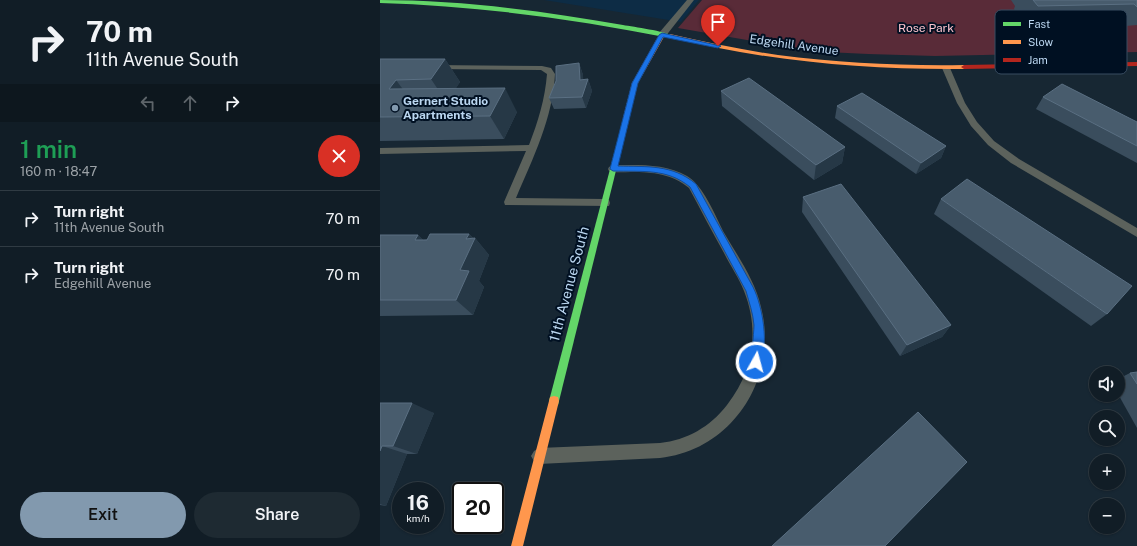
<!DOCTYPE html>
<meta charset="utf-8">
<style>
body{margin:0;font-family:"Public Sans",sans-serif;background:#1e2a32;color:#f1f3f6;height:100vh;display:flex;flex-direction:column;font-size:15px;white-space:nowrap}
*{box-sizing:border-box;margin:0}
p{font-size:13px;color:#9ca2a7}
.icon{flex:none;width:22px;height:22px;fill:none;stroke:currentColor;stroke-width:2;stroke-linecap:round;stroke-linejoin:round}
.map{position:relative;flex:1;overflow:hidden}
.drawer{display:flex;flex-direction:column;background:#111d26;width:380px}
.drawer>*{flex:none}
.banner{background:#111d26;color:#f1f3f6;overflow:hidden}
.controls{position:absolute;left:709px;top:366px;display:grid;gap:8px}
.controls a{display:grid;place-items:center;width:36px;height:36px;border-radius:50%;background:#111d26;box-shadow:0 1px 3px #0004,0 0 0 1px #303b43;font-size:20px}
.speed{position:absolute;left:12px;top:482px;display:flex;gap:8px;font-size:20px;font-weight:700;text-align:center}
.speed>*{display:grid;place-content:center;width:52px;height:52px;border-radius:50%;background:#111d26;box-shadow:0 1px 3px #0004,0 0 0 1px #303b43;line-height:1}
.speed small{font-size:10px;font-weight:400}
.speed .limit{border:2px solid #111;border-radius:6px;background:#fff;color:#111}
.pin{position:absolute;display:grid;place-items:center;width:34px;height:34px;color:#fff;margin:-41px -17px;border-radius:50% 50% 50% 0;rotate:-45deg;box-shadow:0 0 4px #0007}
.pin .icon{rotate:45deg}
.me{position:absolute;width:44px;margin:-22px;rotate:7deg;stroke-linejoin:round;filter:drop-shadow(0 0 3px #0008)}
.turn{display:flex;align-items:center;gap:14px;height:84px;padding:0 20px;font-size:18px}
.turn .icon{width:52px;height:52px;stroke-width:2.5}
.turn b{display:block;font-size:28px;line-height:34px}
.lanes{display:flex;align-items:center;height:38px;padding:0 20px;background:#0003;justify-content:center;gap:20px;direction:ltr}
.lanes .off{opacity:.35}
.round{display:grid;place-items:center;flex:none;width:42px;height:42px;border-radius:21px;background:#1e2a32}
.head{display:flex;align-items:center;justify-content:space-between;height:68px;padding:0 20px}
h1{font-size:24px;font-weight:600;line-height:30px;color:#1e9e55}
.primary-button{display:flex;gap:8px;margin-top:auto;padding:8px 20px}
.primary-button a{flex:1;height:46px;border-radius:24px;background:#8299ae;color:#111;font-size:16px;font-weight:600;line-height:46px;text-align:center}
.primary-button a+a{background:#1e2a32;color:#f1f3f6}
ul{padding:0;list-style:none}
li{display:flex;align-items:center;gap:12px;height:56px;padding:0 20px;border-top:1px solid #303b43}
li div{flex:1}
li b{display:block;font-size:15px}
li em{font-style:normal}
main{display:flex;flex:1;min-height:0}
.map>svg:first-child{display:block}
</style>
<main>
<section class="drawer">
<div class="banner">
<div class="turn"><svg class="icon" aria-label="right" viewBox="0 0 24 24"><path d="M7 20v-9h11M14 6l5 5-5 5"/></svg><div><b>70 m</b>11th Avenue South</div></div>
<div class="lanes"><svg class="icon off" aria-label="left" viewBox="0 0 24 24"><path d="M17 20v-9H6M10 6l-5 5 5 5"/></svg><svg class="icon off" aria-label="ahead" viewBox="0 0 24 24"><path d="M12 20V5M6 11l6-6 6 6"/></svg><svg class="icon" aria-label="right" viewBox="0 0 24 24"><path d="M7 20v-9h11M14 6l5 5-5 5"/></svg></div>
</div>
<div class="head"><div><h1>1 min</h1><p>160 m · 18:47</p></div><a class="round" style="background:#d93025;color:#fff"><svg class="icon" aria-label="close" viewBox="0 0 24 24"><path d="M6 6l12 12M18 6L6 18"/></svg></a></div>
<ul>
<li><svg class="icon" aria-label="right" viewBox="0 0 24 24"><path d="M7 20v-9h11M14 6l5 5-5 5"/></svg><div><b>Turn right</b><p>11th Avenue South</p></div><em>70 m</em></li>
<li><svg class="icon" aria-label="right" viewBox="0 0 24 24"><path d="M7 20v-9h11M14 6l5 5-5 5"/></svg><div><b>Turn right</b><p>Edgehill Avenue</p></div><em>70 m</em></li>
</ul>
<div class="primary-button"><a>Exit</a><a>Share</a></div>
</section>
<div class="map">
<svg width="757" height="546" viewBox="0 0 757 546">
<rect width="100%" height="100%" fill="#172733"/>
<!-- built -->
<polygon fill="#0d2c45" points="164,0 319,0 301,22"/>
<!-- green -->
<polygon fill="#592b38" points="322,0 757,0 757,52 555,56 488,54 446,52 396,45 298,28"/>
<g fill="none" stroke-linecap="round" stroke-linejoin="round">
<!-- lane -->
<g fill="#5c625c" fill-rule="evenodd">
<polygon points="307,0 314,0 285,37 279,37 279,33"/>
<path d="M52,65L162,66L171,68L175,74C173,118 153,158 136,198L225,199L229,200L230,203L229,206L125,205L124,202L146,151L0,154V148L149,145C158,122 165,99 167,74L161,70L55,69L51,67Z"/>
<polygon points="563,66 569,66 570,68 585,103 597,122 614,141 639,159 757,228 757,237 631,163 608,145 591,126 577,103 562,68"/>
<path d="M233,165C258,165 285,163 307,176C323,185 335,215 343,231C357,255 375,280 381,307C399,377 353,450 280,458L159,464L154,461L151,456L154,451L159,448L280,443C307,440 330,427 347,405C373,372 380,331 364,291C359,278 350,265 344,253C332,232 321,210 309,188C292,174 273,172 251,172C244,172 236,173 229,171L228,169L229,167Z"/>
</g>
<!-- fast -->
<g fill="#63d668" fill-rule="evenodd">
<path d="M0,0C81,0 163,11 243,25C254,27 285,31 293,36L290,38C194,19 98,6 0,3Z"/>
<polygon points="244,116 248,116 249,118 179,401 178,405 174,406 170,405 169,401"/>
</g>
<!-- slow -->
<g fill="#ff974d" fill-rule="evenodd">
<polygon points="282,33 285,35 258,83 249,118 248,120 244,120 243,118 252,83 279,35"/>
<path d="M290,34C326,42 362,50 398,55C460,63 522,66 584,65L587,67L584,69C484,70 386,61 288,37V35Z"/>
<polygon points="174,396 178,397 179,401 143,546 131,546 169,401 170,397"/>
</g>
<!-- jam -->
<polygon fill="#b3261e" fill-rule="evenodd" points="757,62 757,66 584,69 581,67 584,65"/>
</g>
<!-- wall -->
<g fill="#3a4d5d">
<polygon points="631,0 757,0 757,25 745,26 742,23 649,24 640,13 637,13 634,9 635,6"/>
<polygon points="0,59 65,59 80,82 75,89 137,112 124,139 0,141"/>
<polygon points="199,63 203,75 203,80 208,79 212,91 206,108 174,109 169,98"/>
<polygon points="341,91 465,147 462,163 434,180 342,106"/>
<polygon points="663,97 757,122 757,163 656,109"/>
<polygon points="457,106 566,146 561,158 536,174 455,118"/>
<polygon points="423,197 571,325 562,337 520,356 422,212"/>
<polygon points="561,199 727,314 711,326 554,214"/>
<polygon points="89,234 93,238 95,238 109,255 99,281 104,287 93,315 0,316 0,235 38,235 43,240"/>
<polygon points="757,372 757,428 738,394 738,379 750,373"/>
<polygon points="0,403 54,413 37,454 27,454 6,506 0,505"/>
</g>
<!-- shaded-wall -->
<g fill="#263846">
<polygon points="65,59 80,82 67,103 51,79"/>
<polygon points="199,63 203,75 204,91 200,80"/>
<polygon points="208,79 212,91 206,108 202,97"/>
<polygon points="16,80 33,103 9,89"/>
<polygon points="125,88 137,112 124,139 110,116"/>
<polygon points="566,146 561,158 536,174 541,163"/>
<polygon points="465,147 462,163 434,180 436,165"/>
<polygon points="89,234 94,240 95,238 109,255 99,281 104,287 93,315 76,300 80,270 86,239"/>
<polygon points="38,235 55,252 35,240"/>
<polygon points="571,325 562,337 520,356 527,345"/>
<polygon points="32,403 54,413 37,454 13,446"/>
<polygon points="2,446 27,454 6,506 0,504 0,451"/>
</g>
<!-- building -->
<g fill="#485c6d" stroke="#5a6f82">
<polygon points="653,0 757,0 757,7 754,4 658,6"/>
<polygon points="0,59 65,59 51,79 16,80 9,89 125,88 110,116 0,117"/>
<polygon points="199,63 200,80 208,79 202,97 169,98 176,81 176,66"/>
<polygon points="369,78 465,147 436,165 341,91"/>
<polygon points="682,84 757,122 757,146 663,97"/>
<polygon points="482,93 566,146 541,163 457,106"/>
<polygon points="587,179 752,286 727,314 561,199"/>
<polygon points="461,184 571,325 527,345 423,197"/>
<polygon points="50,234 89,234 86,239 95,238 80,270 89,271 76,300 0,300 0,235 38,235 35,240 47,240"/>
<polygon points="757,372 757,384 750,373"/>
<polygon points="0,403 32,403 13,446 2,446 0,451"/>
<polygon points="538,412 587,462 505,546 392,546"/>
</g>
<!-- route -->
<path fill="#1a73e8" stroke="#114b97" d="M282,33L341,46L338,48L283,37L258,83L238,166C267,167 292,164 316,184L373,287C383,307 389,345 380,366L376,367L373,366C370,359 374,335 374,325C373,313 369,302 366,291L310,187C287,168 262,172 233,171L230,169L252,83L279,35Z"/>
<!-- markers -->
<circle fill="#8299ae" stroke="#001022" stroke-width="1.5" cx="15" cy="108" r="4"/>
<g text-anchor="middle" stroke-width="4" stroke-linejoin="round" paint-order="stroke">
<!-- far-park labels -->
<g font-size="12" fill="#fec4ce" stroke="#001022">
<text x="546" y="32">Rose Park</text>
</g>
<!-- far-street labels -->
<g font-size="12" fill="#bbd7f1" stroke="#001022">
<text transform="translate(414 45) rotate(8)" y="4">Edgehill Avenue</text>
</g>
<!-- far-poi labels -->
<g font-size="12" font-weight="bold" fill="#bbd7f1" stroke="#001022" text-anchor="start">
<text x="23" y="105">Gernert Studio<tspan x="23" dy="14">Apartments</tspan></text>
</g>
<!-- street labels -->
<g font-size="14" fill="#bbd7f1" stroke="#001022">
<text transform="translate(189 284) rotate(-75)" y="5">11th Avenue South</text>
</g>
</g>
<!-- legend -->
<rect x="615" y="10" width="132" height="64" rx="6" fill="#001022" stroke="#384c60" stroke-width="1"/>
<rect x="623" y="22" width="18" height="4" fill="#63d668"/>
<rect x="623" y="40" width="18" height="4" fill="#ff974d"/>
<rect x="623" y="58" width="18" height="4" fill="#b3261e"/>
<g font-size="11" fill="#bbd7f1">
<text x="648" y="28">Fast</text>
<text x="648" y="46">Slow</text>
<text x="648" y="64">Jam</text>
</g>
</svg>
<div class="controls">
<a><svg class="icon" aria-label="sound" viewBox="0 0 24 24"><path d="M4 9h4l5-4v14l-5-4H4zM17 9q2 3 0 6"/></svg></a>
<a><svg class="icon" aria-label="search" viewBox="0 0 24 24"><circle cx="10" cy="10" r="6"/><path d="M15 15l6 6"/></svg></a>
<a>+</a>
<a>−</a>
</div>
<div class="speed"><div>16<small>km/h</small></div><div class="limit">20</div></div>
<div class="pin" style="left:338px;top:46px;background:#d93025"><svg class="icon" aria-label="arrive" viewBox="0 0 24 24"><path d="M6 21V4h12l-3 4 3 4H6"/></svg></div>
<svg class="me" style="left:376px;top:362px" viewBox="-20 -20 40 40"><circle r="17" fill="#1a73e8" stroke="#fff" stroke-width="3"/><path d="M0-11L8 9 0 5-8 9z" fill="#fff"/></svg>
</div>
</main>
